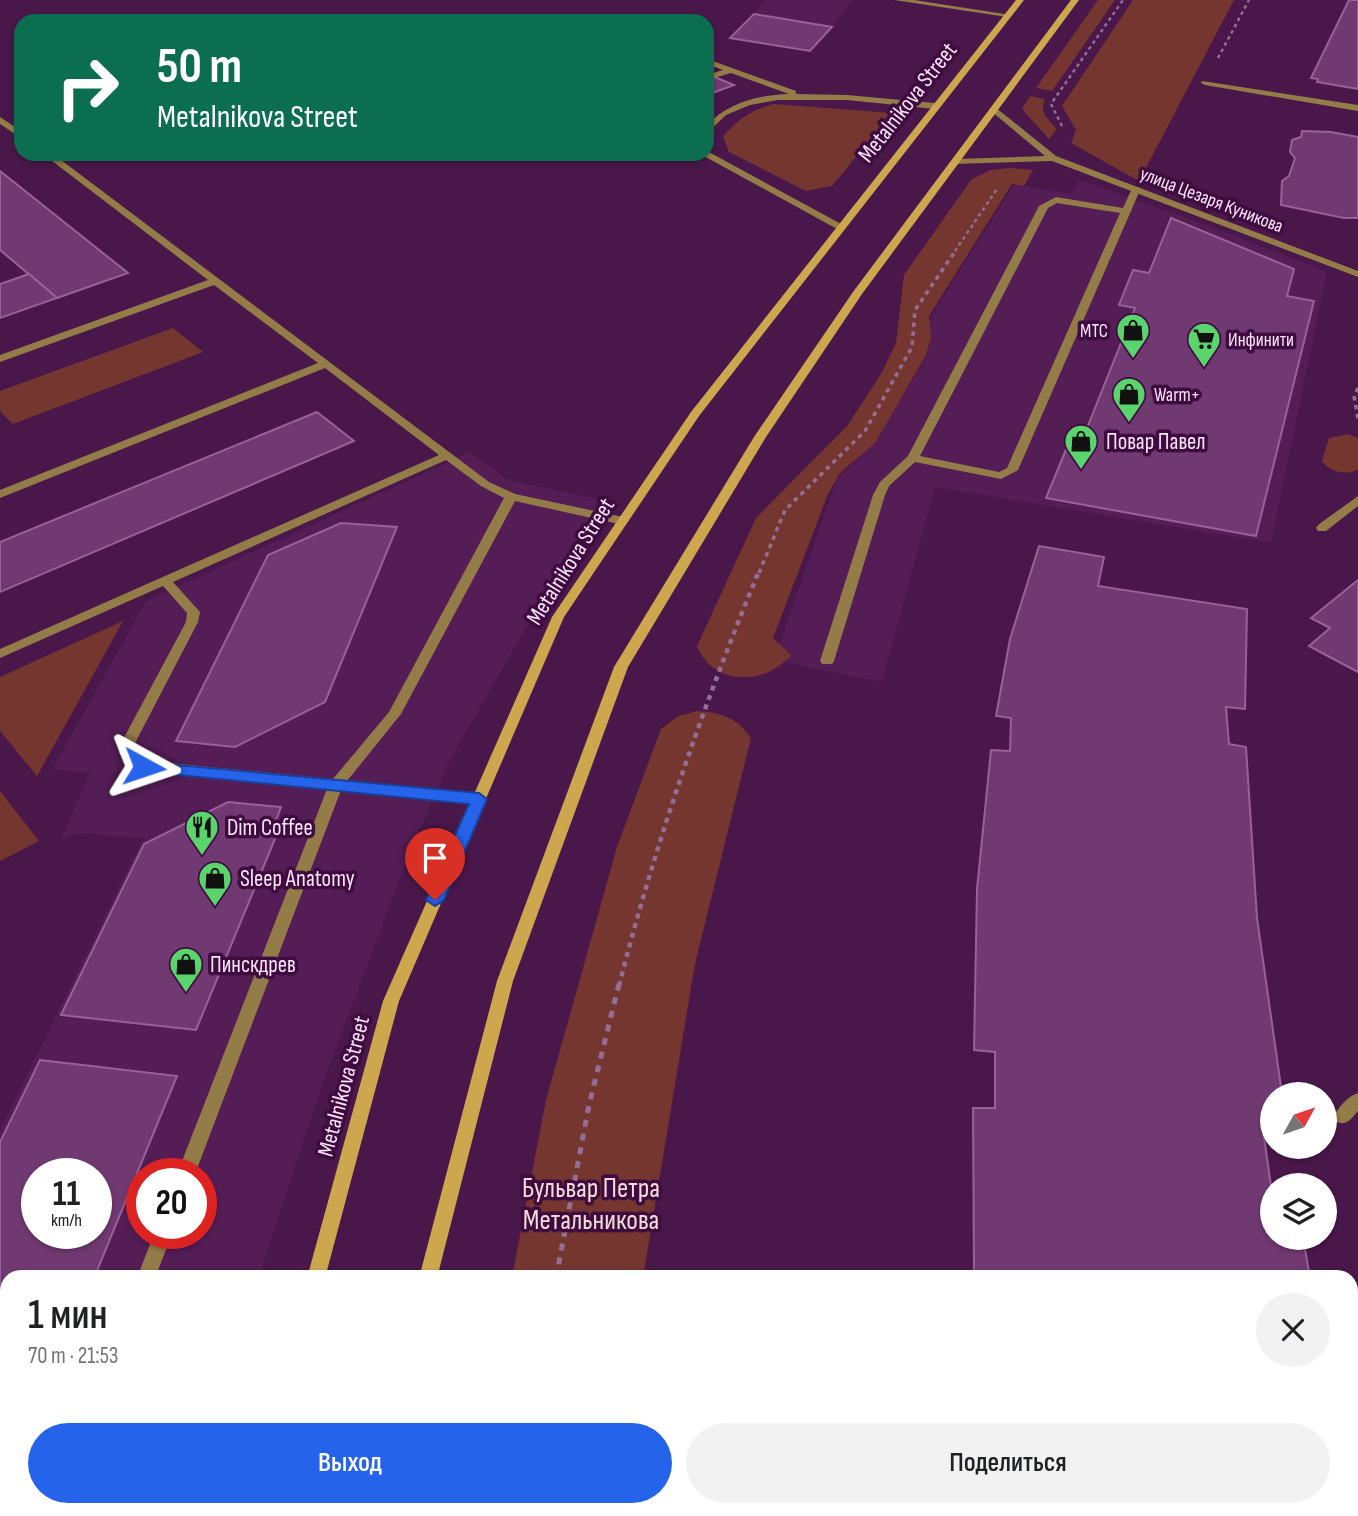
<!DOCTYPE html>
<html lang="ru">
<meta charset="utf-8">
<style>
body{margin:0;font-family:"Sofia Sans Condensed",sans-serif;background:#f2f2f2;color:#202124;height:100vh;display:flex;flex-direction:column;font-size:26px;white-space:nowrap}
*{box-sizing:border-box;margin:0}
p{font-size:23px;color:#757577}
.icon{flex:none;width:38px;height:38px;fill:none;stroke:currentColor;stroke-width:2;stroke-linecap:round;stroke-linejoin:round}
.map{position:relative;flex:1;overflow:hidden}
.drawer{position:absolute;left:0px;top:1270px;width:1358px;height:247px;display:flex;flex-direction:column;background:#fff;border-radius:21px 21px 0 0;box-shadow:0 2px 5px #0004}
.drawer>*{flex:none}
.hud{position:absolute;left:14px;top:14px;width:700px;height:147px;border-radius:21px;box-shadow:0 2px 5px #0004;background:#0b6e4f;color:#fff;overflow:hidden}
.needle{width:46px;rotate:50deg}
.fabs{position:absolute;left:1260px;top:1082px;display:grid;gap:14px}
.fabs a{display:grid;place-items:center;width:77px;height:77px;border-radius:50%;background:#fff;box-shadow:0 2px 5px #0004;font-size:35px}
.speed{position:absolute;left:21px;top:1158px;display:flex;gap:14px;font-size:35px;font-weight:700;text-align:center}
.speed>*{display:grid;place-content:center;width:91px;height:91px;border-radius:50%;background:#fff;box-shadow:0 2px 5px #0004;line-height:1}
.speed small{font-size:18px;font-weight:400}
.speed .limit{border:10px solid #d22;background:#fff;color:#111}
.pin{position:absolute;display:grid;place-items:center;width:60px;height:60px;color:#fff;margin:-72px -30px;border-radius:50% 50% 50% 0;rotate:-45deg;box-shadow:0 0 7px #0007}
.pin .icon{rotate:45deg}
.me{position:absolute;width:77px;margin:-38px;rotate:95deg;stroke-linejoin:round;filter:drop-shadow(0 0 5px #0008)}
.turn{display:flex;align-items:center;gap:24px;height:147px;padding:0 28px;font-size:32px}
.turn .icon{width:91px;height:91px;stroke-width:2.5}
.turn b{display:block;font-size:49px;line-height:60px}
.round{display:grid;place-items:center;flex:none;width:74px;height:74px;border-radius:37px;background:#f2f2f2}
.head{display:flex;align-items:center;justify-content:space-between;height:119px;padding:0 28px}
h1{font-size:42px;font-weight:600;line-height:52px}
.action{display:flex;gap:14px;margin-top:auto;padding:14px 28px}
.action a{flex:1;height:80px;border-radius:42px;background:#2563eb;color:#fff;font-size:28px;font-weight:600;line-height:80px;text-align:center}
.action a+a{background:#f2f2f2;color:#202124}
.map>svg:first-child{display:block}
</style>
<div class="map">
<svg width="1358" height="1516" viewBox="0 0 1358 1516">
<rect width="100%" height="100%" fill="#49174a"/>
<!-- built -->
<g fill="#541d56" fill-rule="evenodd">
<polygon points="765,0 852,0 832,27 754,14"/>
<polygon points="1079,180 1215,228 1327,272 1271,543 935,487 882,682 774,660 837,479 871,445 927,356 931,316 1014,185 1072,194"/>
<path d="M470,452L508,480L612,502L534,614L452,756L412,847L322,1085L259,1277L7,1278V1510H183L181,1516H0V1130L143,838L77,833L60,842L90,772L52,770L146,601ZM37,1174H96V1234H37ZM142,1174H201V1234H142Z"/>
</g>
<!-- green -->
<g fill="#763630">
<polygon points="1098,0 1115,0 1052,91 1036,88"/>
<polygon points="1133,0 1234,0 1139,181 1071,143 1076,130 1062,106"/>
<path d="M1030,96L1045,99C1039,113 1048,119 1057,129L1049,139L1022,109Z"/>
<path d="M774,104L892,113L832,186L806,191L729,152L723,136C739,119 751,110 774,104Z"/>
<path d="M1009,168L1033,170L1024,186L1012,184L929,316L931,337L926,355L875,443L840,473L828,494L773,638L791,655C765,686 713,686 697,646L756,518L848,425L882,372L896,343L904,275L971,180L990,170Z"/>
<polygon points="173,328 203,352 13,424 0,411 0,391"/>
<path d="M1348,434L1358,438V470C1345,475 1331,473 1322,461L1329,438Z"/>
<polygon points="123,621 37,776 0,731 0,677"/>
<path d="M697,711C721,713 737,717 751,738L695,964L643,1277H512L546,1100L617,847L661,729L678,716Z"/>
<polygon points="0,791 39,841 0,861"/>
<polygon points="466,1510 616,1510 615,1516 465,1516"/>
</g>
<!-- building -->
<g fill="#713972" stroke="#986198" stroke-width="2" fill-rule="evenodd">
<polygon points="1349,0 1358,0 1358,89 1317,82 1318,79 1311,78"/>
<polygon points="754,14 832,27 810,51 730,38"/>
<polygon points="707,74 734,85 707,95"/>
<polygon points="1302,131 1331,132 1358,137 1358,218 1344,218 1281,205 1282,181 1289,176 1295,158 1290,152 1292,140 1301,137"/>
<polygon points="0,171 128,273 57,298 0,250"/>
<polygon points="1171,218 1294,269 1287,296 1314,301 1256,536 1046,498 1074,430 1085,433 1135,308 1119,305 1133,270 1149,273"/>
<polygon points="29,274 57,298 0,318 0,284"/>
<polygon points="317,412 354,441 0,592 0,542"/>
<polygon points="341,523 397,527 325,702 235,747 176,741 268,555"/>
<polygon points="1039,546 1104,557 1098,586 1247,609 1245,709 1226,707 1229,744 1246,747 1257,918 1282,1094 1272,1094 1272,1137 1264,1137 1272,1193 1272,1237 1303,1237 1310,1278 974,1278 973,1108 995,1108 995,1052 974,1050 977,889 991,750 1010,751 1011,718 996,716 1010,639"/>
<polygon points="1358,580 1358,672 1309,646 1330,628 1311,618"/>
<polygon points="228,802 281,807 276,821 282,822 196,1030 61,1015 144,844"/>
<path d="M40,1060L177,1076L94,1278H7V1365L0,1364V1142ZM37,1174H96V1234H37Z"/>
<polygon points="0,1428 7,1429 7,1490 0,1507"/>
<polygon points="1351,1487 1358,1516 989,1516 988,1510 1351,1510"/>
</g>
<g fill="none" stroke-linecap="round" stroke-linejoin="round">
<!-- path-far3 -->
<g stroke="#956e96" stroke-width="2.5" stroke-dasharray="3.5 3.5" stroke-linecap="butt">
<polyline points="1218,58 1249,0"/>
<polyline points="1062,126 1051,104 1123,0"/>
<polyline points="955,251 997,189"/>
</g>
<!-- path-far2 -->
<g stroke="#956e96" stroke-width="3.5" stroke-dasharray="4.5 4.5" stroke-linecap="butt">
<polyline points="1358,388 1354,396 1358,419"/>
<polyline points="759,573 785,510 865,431 912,347 915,310 956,250"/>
</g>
<!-- path-far1 -->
<path stroke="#956e96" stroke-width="4.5" stroke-dasharray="5 5" stroke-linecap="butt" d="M619,986C655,844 703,706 759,571"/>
<!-- path -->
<g stroke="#956e96" stroke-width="5" stroke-dasharray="7 7" stroke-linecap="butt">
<polyline points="556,1278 589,1105 619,984"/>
<polyline points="518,1516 519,1510"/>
</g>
<!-- service -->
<g fill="#937c47" fill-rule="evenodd">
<polygon points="894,0 914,0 1011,15 1007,17"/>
<path d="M707,59L796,91V94L847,95L935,103L939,106L935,109L847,100H778L750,105L726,115L707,133V125C729,102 758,95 789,94L731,73L707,80V75L723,70L707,64Z"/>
<polygon points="1202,81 1358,105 1358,111 1205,85 1201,83"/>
<polygon points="0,117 21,131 21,138 0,124"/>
<polygon points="707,151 843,225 845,227 837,229 704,156 703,154 707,154"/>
<path d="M43,154H53L489,482L515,494L623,517L629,521L623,525L515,501L401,714L347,781L479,794L486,799L479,804L341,790L195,1174H177L327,789L129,767L119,753V747L186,622L187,613L163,586L0,658V649L439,455L325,368L0,498V490L318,363L214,285L0,362V355L208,280ZM446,460L481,486L504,498L389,712L333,779L138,760L133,752V747L198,622L200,612L173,582Z"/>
<path d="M1133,186L1141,188L1018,470L1001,479L915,462L889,486L885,495L834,661L832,664H822L820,661L873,495L880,482L908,456L1039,206L1056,197L1123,208ZM1057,203L1120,213L1007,468L999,472L920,456L1048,208Z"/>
<polygon points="1358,496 1358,506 1326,531 1318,531 1316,528 1318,525"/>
<path d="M1358,1093V1111C1351,1119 1347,1126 1336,1122L1333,1117C1338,1108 1348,1096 1358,1093Z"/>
<polygon points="154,1234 172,1234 155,1278 137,1278"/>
<polygon points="46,1510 66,1510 64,1516 44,1516"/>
</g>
<!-- minor -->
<polygon fill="#937c47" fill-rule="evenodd" points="995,107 1056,156 1358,271 1358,277 1052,161 953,164 953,160 956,159 1045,156 992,112 991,110"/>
<!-- secondary -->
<g fill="#cca74e" fill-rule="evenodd">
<polygon points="1016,0 1024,0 699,416 564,617 399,1001 325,1278 307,1278 383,1001 552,617 691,412"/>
<polygon points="1071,0 1079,0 862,294 766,437 628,667 513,981 437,1278 419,1278 497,981 614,667 754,437 853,292"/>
<polygon points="247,1510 267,1510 266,1516 246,1516"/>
<polygon points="364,1510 384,1510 383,1516 363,1516"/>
</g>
</g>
<!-- route -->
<polygon fill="#2563eb" stroke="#184099" stroke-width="2" points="144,762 479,793 487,799 444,900 435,906 426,900 469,804 139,771 139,763"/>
<!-- icons -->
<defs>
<symbol id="shop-pin" viewBox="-11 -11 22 30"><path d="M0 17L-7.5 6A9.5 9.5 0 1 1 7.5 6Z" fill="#5ad56e" stroke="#3e0c3f"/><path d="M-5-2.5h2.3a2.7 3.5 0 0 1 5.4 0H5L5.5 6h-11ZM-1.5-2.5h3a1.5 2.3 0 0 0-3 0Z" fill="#111"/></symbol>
<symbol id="supermarket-pin" viewBox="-11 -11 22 30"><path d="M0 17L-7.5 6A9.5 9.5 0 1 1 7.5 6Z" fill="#5ad56e" stroke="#3e0c3f"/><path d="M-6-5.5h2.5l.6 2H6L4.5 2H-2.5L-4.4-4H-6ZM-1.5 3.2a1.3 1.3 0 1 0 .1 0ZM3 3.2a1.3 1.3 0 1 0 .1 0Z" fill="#111"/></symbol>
<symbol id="restaurant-pin" viewBox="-11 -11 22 30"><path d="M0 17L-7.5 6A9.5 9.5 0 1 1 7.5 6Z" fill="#5ad56e" stroke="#3e0c3f"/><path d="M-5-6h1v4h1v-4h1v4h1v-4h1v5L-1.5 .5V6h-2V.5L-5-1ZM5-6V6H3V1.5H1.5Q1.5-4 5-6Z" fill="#111"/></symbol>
</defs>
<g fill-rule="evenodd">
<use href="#shop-pin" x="1114" y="311" width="38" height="52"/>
<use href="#supermarket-pin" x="1185" y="320" width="38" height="52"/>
<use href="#shop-pin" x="1110" y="375" width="38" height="52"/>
<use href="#shop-pin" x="1062" y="422" width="38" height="52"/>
<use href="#restaurant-pin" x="183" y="808" width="38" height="52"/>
<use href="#shop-pin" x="196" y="859" width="38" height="52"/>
<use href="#shop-pin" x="167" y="945" width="38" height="52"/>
</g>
<g text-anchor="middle" stroke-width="7" stroke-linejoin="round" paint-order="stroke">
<!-- far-street labels -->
<g font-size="19" fill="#fce4fc" stroke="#3e0c3f">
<text transform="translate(1212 199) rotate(21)" y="7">улица Цезаря Куникова</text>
</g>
<!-- far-poi labels -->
<g font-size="19" fill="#fce4fc" stroke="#3e0c3f" text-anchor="start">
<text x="1108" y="337" text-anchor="end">МТС</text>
<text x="1228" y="346">Инфинити</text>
<text x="1154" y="401">Warm+</text>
</g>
<!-- street labels -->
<g font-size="23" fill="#fce4fc" stroke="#3e0c3f">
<text transform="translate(907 102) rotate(-52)" y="8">Metalnikova Street</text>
<text transform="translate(570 561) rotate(-58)" y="8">Metalnikova Street</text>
<text transform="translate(343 1086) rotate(-75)" y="8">Metalnikova Street</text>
</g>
<!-- poi labels -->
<g font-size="23" fill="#fce4fc" stroke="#3e0c3f" text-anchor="start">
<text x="1106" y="449">Повар Павел</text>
<text x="227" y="835">Dim Coffee</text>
<text x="240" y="886">Sleep Anatomy</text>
<text x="210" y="972">Пинскдрев</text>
</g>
<!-- near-park labels -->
<g font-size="28" fill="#f4dbd8" stroke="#3e0c3f">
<text x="591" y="1197">Бульвар Петра<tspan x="591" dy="32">Метальникова</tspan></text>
</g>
</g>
</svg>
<div class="fabs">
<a><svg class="needle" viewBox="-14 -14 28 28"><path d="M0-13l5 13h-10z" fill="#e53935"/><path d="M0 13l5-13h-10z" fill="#757577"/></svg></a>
<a><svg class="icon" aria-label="layers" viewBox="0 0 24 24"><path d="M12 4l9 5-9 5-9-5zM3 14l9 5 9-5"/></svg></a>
</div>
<div class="speed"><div>11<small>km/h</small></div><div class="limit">20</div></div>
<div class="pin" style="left:435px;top:900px;background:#d93025"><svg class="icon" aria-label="arrive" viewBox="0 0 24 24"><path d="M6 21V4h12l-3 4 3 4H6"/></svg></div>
<svg class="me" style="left:144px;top:767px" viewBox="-20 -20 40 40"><path d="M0-17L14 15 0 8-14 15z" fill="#2563eb" stroke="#fff" stroke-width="4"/></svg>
<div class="hud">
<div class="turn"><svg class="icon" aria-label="right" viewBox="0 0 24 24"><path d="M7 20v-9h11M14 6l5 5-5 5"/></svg><div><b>50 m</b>Metalnikova Street</div></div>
</div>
<section class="drawer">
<div class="head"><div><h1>1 мин</h1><p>70 m · 21:53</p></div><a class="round"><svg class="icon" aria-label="close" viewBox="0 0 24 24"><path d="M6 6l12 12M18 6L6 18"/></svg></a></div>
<div class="action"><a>Выход</a><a>Поделиться</a></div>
</section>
</div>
